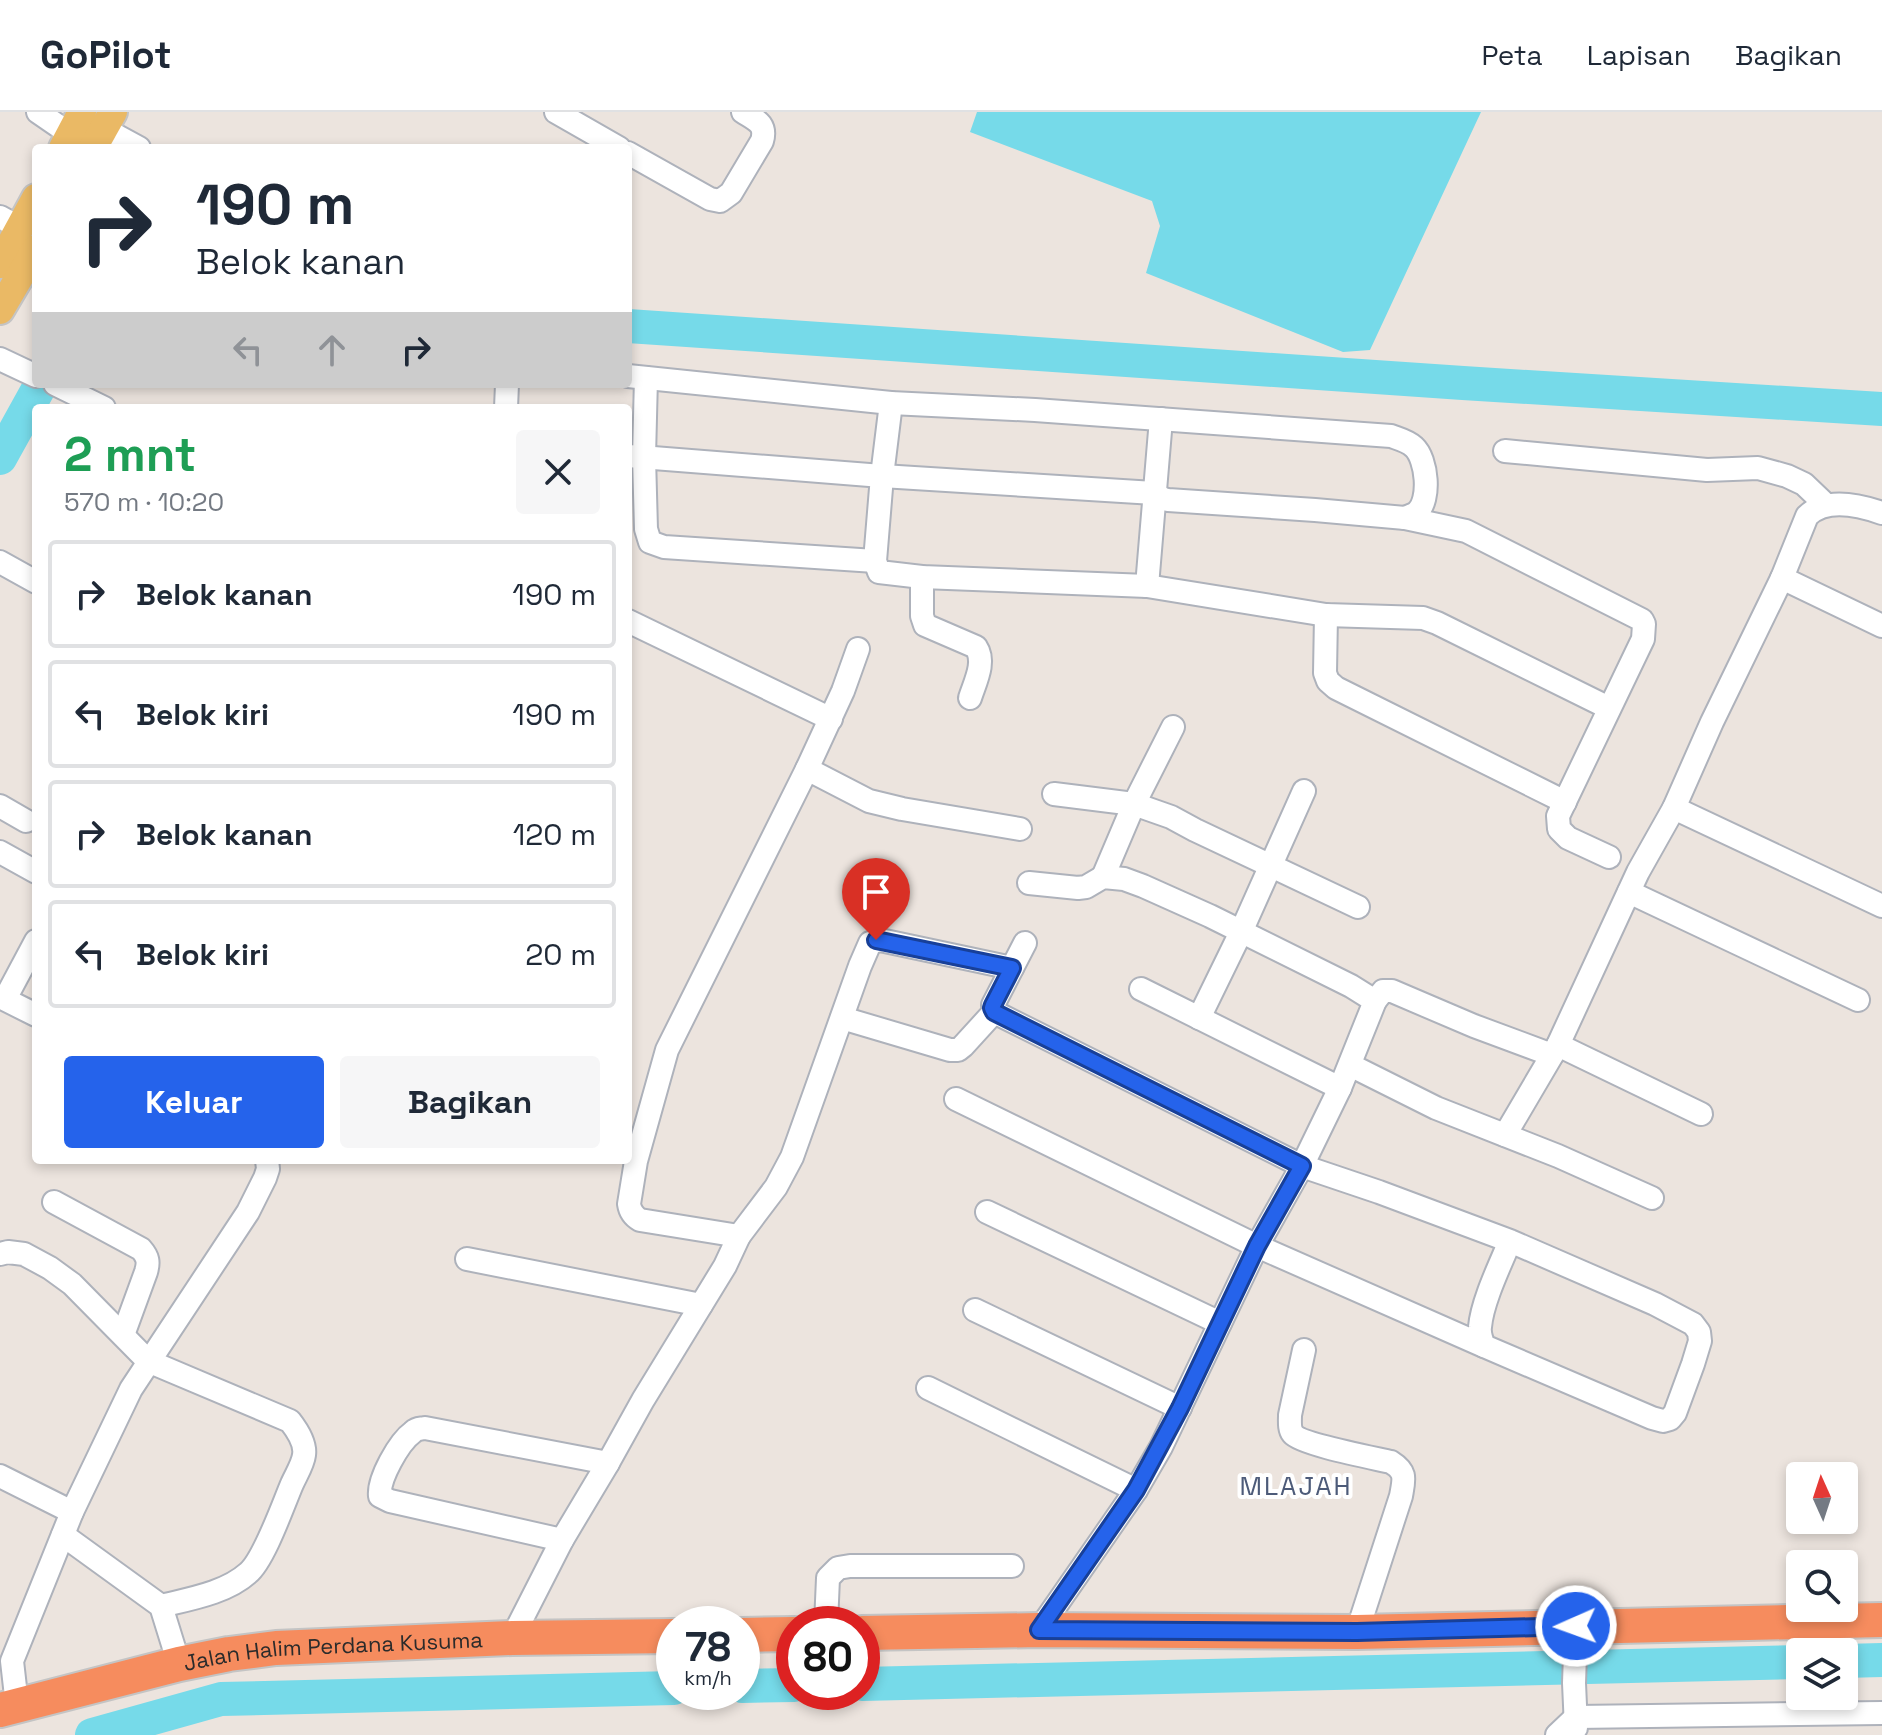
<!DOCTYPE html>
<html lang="id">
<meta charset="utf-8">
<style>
body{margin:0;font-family:"Space Grotesk",sans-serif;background:#f6f6f7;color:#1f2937;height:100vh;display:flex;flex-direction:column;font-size:30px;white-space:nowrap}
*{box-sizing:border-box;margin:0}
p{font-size:26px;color:#747a83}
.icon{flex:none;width:44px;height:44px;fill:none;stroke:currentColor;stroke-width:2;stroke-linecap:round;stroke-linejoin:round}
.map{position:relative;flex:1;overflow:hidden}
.details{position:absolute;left:32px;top:292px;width:600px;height:760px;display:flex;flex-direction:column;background:#fff;border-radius:8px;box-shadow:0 4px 12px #0003}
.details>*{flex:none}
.top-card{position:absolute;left:32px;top:32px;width:600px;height:244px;border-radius:8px;box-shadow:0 4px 12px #0003;background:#fff;color:#1f2937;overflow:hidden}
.needle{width:52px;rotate:357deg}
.controls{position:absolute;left:1786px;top:1350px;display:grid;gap:16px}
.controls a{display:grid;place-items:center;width:72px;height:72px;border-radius:8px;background:#fff;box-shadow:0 4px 12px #0003;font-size:40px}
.speed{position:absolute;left:656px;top:1494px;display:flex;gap:16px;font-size:40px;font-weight:700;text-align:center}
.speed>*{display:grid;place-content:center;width:104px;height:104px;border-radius:50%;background:#fff;box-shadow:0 4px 12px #0003;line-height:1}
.speed small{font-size:20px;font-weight:400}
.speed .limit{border:12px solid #d22;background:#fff;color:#111}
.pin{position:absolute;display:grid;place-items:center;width:68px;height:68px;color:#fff;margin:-82px -34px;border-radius:50% 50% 50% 0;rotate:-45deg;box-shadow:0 0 8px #0007}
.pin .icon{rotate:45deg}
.me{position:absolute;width:88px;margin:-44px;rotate:268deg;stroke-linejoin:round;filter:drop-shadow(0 0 6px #0008)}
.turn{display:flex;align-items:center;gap:28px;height:168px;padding:0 32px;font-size:36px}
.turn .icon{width:104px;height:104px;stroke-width:2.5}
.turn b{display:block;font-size:56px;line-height:68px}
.lanes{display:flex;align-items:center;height:76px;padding:0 32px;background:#0003;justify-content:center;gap:40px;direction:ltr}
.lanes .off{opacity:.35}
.round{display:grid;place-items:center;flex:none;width:84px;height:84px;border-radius:8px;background:#f6f6f7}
.headline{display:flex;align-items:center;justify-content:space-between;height:136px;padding:0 32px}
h1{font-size:48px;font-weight:800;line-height:60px;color:#1e9e55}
.primary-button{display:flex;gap:16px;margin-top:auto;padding:16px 32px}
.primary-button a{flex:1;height:92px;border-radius:8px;background:#2563eb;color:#fff;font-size:32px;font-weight:800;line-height:92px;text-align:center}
.primary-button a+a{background:#f6f6f7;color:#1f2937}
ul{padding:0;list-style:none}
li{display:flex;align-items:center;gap:24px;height:108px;margin:0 16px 12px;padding:0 16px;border:4px solid #e0e1e3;border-radius:8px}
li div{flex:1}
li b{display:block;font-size:30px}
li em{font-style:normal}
header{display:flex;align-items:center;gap:48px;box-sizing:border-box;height:112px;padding:0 40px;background:#fff;border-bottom:2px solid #e0e1e3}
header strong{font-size:38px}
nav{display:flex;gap:44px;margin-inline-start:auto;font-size:28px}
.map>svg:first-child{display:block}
</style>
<header>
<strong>GoPilot</strong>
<nav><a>Peta</a><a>Lapisan</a><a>Bagikan</a></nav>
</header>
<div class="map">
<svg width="1882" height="1623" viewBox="0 0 1882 1623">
<rect width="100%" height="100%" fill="#ece4de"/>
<!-- water -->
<polygon fill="#76dae9" points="977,0 1481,0 1370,238 1343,240 1146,161 1160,114 1152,89 970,20"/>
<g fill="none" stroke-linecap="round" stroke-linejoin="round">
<!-- river -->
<g stroke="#76dae9" stroke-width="34">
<polyline points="628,214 1463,271 1882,297"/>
<polyline points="0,346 41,272"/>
<polyline points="1844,1549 1882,1548"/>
<polyline points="862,1572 1800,1550"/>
<polyline points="742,1574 794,1573"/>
<polyline points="92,1623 221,1587 674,1576"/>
</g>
<defs>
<g id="minor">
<polyline points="38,0 70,22"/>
<polyline points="556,0 619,36"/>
<polyline points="104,17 139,36"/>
<path d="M628,41L710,87L720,89L731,81L762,29C767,12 756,8 743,0"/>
<polyline points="0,105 20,116"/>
<polyline points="0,247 36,264"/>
<path d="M628,264L891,291L1035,298L1391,324C1399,327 1408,329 1414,335C1427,347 1431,388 1417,400C1414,403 1409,404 1405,406"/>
<polyline points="646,266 644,345 646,417 650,430 664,435 875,449"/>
<polyline points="55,272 104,296"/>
<polyline points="891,291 882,364 875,449 879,460 922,465 1147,474 1326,503 1423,506 1437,511 1609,596"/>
<polyline points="506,296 507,272"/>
<polyline points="1505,339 1707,358 1758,356 1787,364 1804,372 1826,393"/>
<polyline points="628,344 882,364 1154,381 1163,387 1168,388 1315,398 1405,406 1466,419 1642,508 1644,512 1643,527 1558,704 1559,717 1568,726 1609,745"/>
<polyline points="0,450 36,470"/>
<path d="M922,465V504L925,513L976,535C986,550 975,570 970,586"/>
<polyline points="1782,466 1882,514"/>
<polyline points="1147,474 1161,307"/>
<polyline points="1326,503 1325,561 1328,569 1336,576 1565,690"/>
<polyline points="628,509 831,607"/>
<polyline points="807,657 869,689 902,697 1020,717"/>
<polyline points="1054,682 1134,692 1171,705 1195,718 1358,795"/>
<polyline points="0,694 26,709"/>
<polyline points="1674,696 1882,794"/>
<polyline points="0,740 36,760"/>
<polyline points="1103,765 1134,692 1173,615"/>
<polyline points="1029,771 1078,776 1086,775 1103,765 1124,767 1143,774 1210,804 1351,874 1375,889 1340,976 1302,1054 1257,1134 1161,1335 1136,1378 1039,1518"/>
<polyline points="1629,780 1858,888"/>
<path d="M1025,831L993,893L994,900L1302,1054L1379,1080L1510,1129L1655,1192L1693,1212L1699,1220L1700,1229L1693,1252L1675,1301L1670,1307L1663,1309L1652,1306L1484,1234C1481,1227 1479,1222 1480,1215C1482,1190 1500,1153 1510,1129"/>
<polyline points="1141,877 1340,976"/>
<polyline points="0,885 36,903"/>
<polyline points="5,887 36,829"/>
<polyline points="1375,889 1383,879 1392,879 1474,914 1552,943"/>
<polyline points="842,906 950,938 958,938 963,934 994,900"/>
<polyline points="1199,906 1241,820 1304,679"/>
<polyline points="1558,933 1701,1002"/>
<polyline points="1350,953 1436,996 1558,1044 1652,1086"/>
<polyline points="956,987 1257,1134 1484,1234"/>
<path d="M1505,1023L1558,933L1638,760L1674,696L1712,610L1782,466L1807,404C1826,385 1859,393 1882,401"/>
<path d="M54,1090L141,1137C148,1145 149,1150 146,1160L123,1223"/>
<polyline points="987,1100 1220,1211"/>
<polyline points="739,1124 776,1075 792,1045 860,854 870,831 880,828 1012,856"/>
<path d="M0,1142L8,1140L24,1142L50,1156L72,1172L148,1249L290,1309C297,1318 306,1331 304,1343C303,1352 296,1363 292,1372C283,1393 264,1448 248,1461C226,1481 189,1487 161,1494"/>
<polyline points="467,1147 701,1193"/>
<polyline points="975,1198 1180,1296"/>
<path d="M1304,1238L1290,1303C1290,1309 1289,1317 1293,1322C1301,1332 1374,1346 1391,1350C1407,1360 1404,1367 1401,1384L1357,1520"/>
<polyline points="928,1276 1136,1378"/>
<polyline points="0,1364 72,1400"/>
<polyline points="63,1423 161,1494 179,1552"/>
<path d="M562,1428L390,1389L380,1384C378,1367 399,1330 413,1320C417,1316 420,1317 425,1316L608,1351"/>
<polyline points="826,1512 828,1466 838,1456 850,1454 1012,1454"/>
<path d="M512,1526L562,1428L608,1351L643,1288L725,1154L739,1124L640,1108C633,1104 630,1099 629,1092L636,1049L667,938L807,657L843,579L858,537"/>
<polyline points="17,1593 12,1549 72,1400 131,1277 248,1100 265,1066 268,1057 267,1048"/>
<polyline points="1576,1616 1574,1571 1576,1514"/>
<polyline points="1557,1623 1576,1605 1882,1601"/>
</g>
<g id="major">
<polyline points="63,36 82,0"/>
<polyline points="93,36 113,0"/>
<polyline points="0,152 36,86"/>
<polyline points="0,198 36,137"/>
</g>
<g id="highway">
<polyline points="862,1521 1039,1518 1357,1520 1882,1508"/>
<polyline points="742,1523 794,1522"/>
<path id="s1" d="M0,1598L179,1552L229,1542L276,1536L512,1526L674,1524"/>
</g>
</defs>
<!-- minor casing -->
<use href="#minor" stroke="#aeb2bb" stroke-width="26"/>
<!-- major casing -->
<use href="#major" stroke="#c4c4c4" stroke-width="32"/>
<!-- highway casing -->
<use href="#highway" stroke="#c4c4c4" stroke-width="38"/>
<!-- minor -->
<use href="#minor" stroke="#fff" stroke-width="22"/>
<!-- major -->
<use href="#major" stroke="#eab965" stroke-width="28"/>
<!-- highway -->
<use href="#highway" stroke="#f68c5e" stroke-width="34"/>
</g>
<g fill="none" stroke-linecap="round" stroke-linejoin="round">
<defs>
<polyline id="route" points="876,828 1012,856 993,893 992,896 994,900 1302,1054 1257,1134 1180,1296 1136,1378 1039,1518 1357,1520 1576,1514"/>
</defs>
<!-- route casing -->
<use href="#route" stroke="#184099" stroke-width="20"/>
<!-- route -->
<use href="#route" stroke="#2563eb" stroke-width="14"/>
</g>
<g text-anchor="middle" stroke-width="8" stroke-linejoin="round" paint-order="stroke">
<!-- street labels -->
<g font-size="22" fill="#2b2b2b" stroke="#fff">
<text dy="8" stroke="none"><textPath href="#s1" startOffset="340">Jalan Halim Perdana Kusuma</textPath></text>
</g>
<!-- quarter labels -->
<g font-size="26" letter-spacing="2" fill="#4d5b79" stroke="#fff">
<text x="1296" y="1383">MLAJAH</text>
</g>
</g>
</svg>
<div class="controls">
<a><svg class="needle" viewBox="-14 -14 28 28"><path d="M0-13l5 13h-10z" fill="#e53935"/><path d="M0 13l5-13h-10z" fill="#747a83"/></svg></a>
<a><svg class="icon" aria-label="search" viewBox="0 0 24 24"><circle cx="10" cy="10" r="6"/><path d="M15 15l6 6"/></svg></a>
<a><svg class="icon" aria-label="layers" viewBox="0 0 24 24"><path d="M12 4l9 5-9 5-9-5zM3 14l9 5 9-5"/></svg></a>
</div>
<div class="speed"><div>78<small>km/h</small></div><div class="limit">80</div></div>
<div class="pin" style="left:876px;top:828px;background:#d93025"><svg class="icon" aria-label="arrive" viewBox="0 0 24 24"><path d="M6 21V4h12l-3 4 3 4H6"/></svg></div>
<svg class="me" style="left:1576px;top:1514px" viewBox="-20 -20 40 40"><circle r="17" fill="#2563eb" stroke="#fff" stroke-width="3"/><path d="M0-11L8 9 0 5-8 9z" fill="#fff"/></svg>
<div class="top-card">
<div class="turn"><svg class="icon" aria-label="right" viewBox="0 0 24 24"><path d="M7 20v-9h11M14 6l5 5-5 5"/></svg><div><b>190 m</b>Belok kanan</div></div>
<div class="lanes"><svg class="icon off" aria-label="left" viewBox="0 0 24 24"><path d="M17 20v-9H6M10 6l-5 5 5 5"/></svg><svg class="icon off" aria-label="ahead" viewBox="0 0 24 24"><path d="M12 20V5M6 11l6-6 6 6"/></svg><svg class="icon" aria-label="right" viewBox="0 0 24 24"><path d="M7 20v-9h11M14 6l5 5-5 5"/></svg></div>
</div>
<section class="details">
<div class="headline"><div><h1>2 mnt</h1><p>570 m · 10:20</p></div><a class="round"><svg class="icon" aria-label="close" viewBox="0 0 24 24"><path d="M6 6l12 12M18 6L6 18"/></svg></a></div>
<ul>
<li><svg class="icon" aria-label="right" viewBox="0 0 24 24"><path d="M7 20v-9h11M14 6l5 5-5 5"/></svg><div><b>Belok kanan</b></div><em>190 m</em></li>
<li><svg class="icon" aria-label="left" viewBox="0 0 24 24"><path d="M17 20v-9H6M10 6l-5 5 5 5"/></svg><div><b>Belok kiri</b></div><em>190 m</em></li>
<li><svg class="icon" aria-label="right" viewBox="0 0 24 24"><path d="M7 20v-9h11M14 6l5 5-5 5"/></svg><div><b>Belok kanan</b></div><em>120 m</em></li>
<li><svg class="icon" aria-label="left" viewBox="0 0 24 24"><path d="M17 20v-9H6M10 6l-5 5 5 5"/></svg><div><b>Belok kiri</b></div><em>20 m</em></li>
</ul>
<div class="primary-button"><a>Keluar</a><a>Bagikan</a></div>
</section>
</div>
